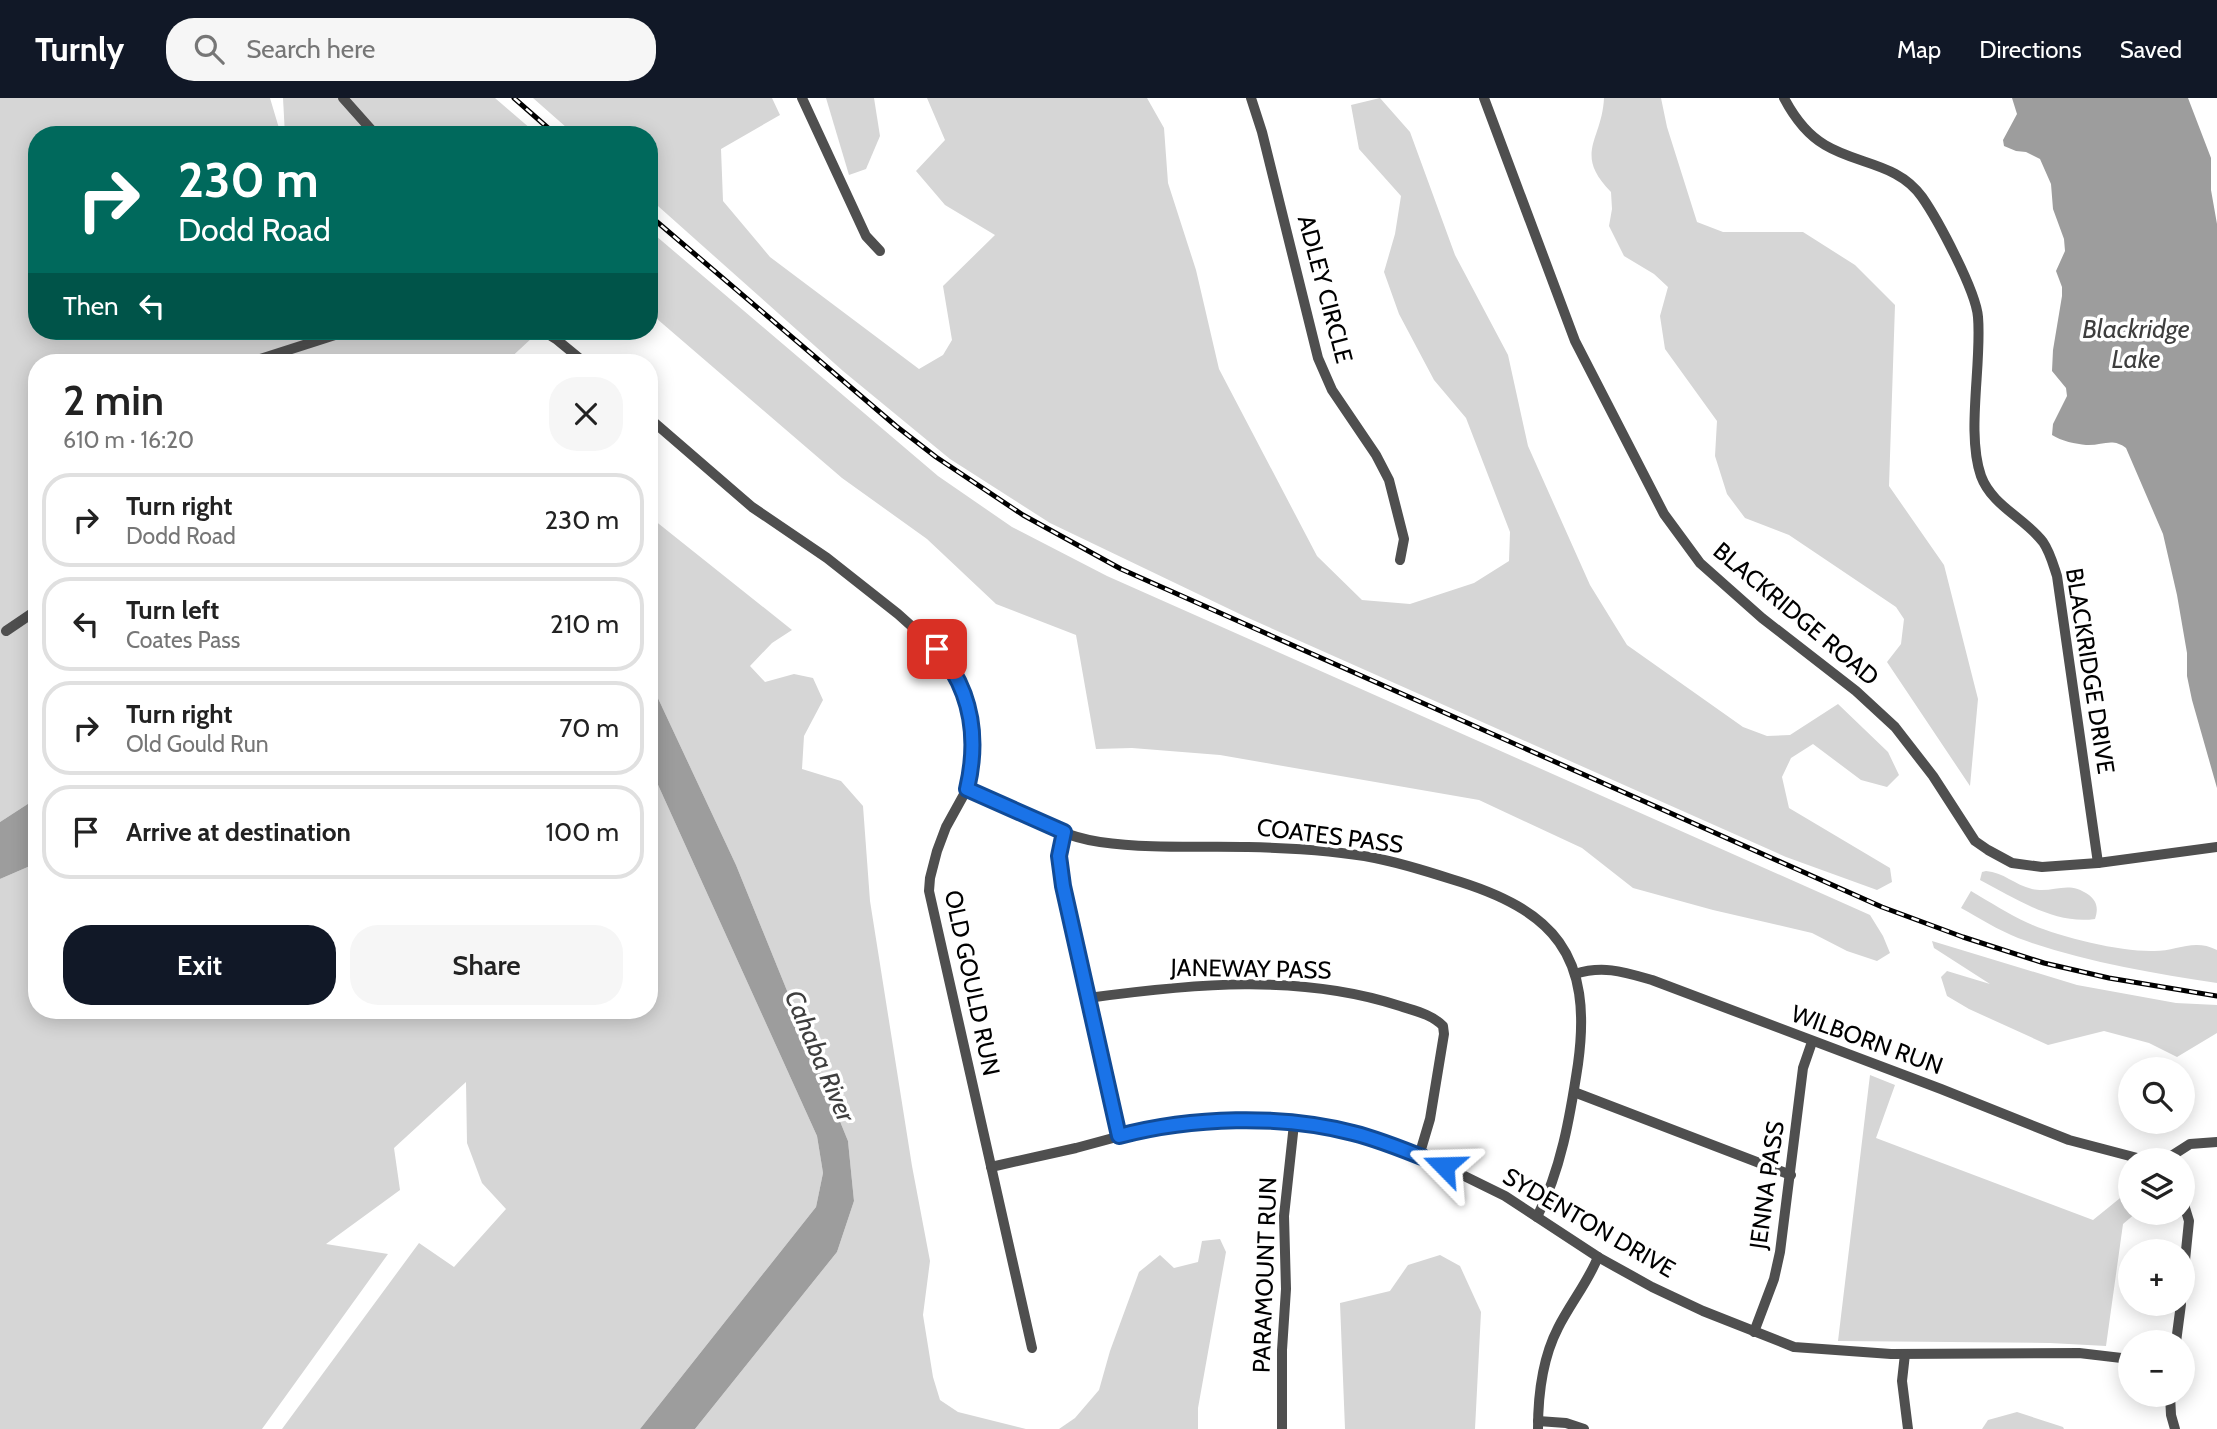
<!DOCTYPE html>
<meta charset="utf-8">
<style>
body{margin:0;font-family:Cabin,sans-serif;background:#f6f6f6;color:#222;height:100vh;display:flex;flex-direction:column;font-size:26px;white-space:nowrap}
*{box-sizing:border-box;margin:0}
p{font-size:23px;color:#767676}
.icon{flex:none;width:38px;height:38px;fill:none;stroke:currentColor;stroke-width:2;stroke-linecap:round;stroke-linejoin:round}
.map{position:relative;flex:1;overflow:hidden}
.details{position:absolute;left:28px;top:256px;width:630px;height:665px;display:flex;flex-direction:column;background:#fff;border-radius:28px;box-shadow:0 4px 18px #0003}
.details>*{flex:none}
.guide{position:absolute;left:28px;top:28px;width:630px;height:214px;border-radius:28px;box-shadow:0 4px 18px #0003;background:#00695c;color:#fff;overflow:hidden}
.fabs{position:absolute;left:2118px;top:959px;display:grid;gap:14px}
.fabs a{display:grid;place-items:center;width:77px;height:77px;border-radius:50%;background:#fff;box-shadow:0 4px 18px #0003;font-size:35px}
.pin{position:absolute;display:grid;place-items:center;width:60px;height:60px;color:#fff;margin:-30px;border-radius:14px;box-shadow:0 4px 10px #0006}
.me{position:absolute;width:77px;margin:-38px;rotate:292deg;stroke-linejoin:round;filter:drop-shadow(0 0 5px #0008)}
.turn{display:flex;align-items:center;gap:24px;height:147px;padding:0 35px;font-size:32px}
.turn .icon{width:91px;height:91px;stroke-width:2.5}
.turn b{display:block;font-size:49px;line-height:60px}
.then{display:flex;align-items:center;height:66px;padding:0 35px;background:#0003;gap:14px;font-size:26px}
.round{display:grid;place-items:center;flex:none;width:74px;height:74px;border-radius:28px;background:#f6f6f6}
.overview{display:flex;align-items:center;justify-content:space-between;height:119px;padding:0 35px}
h1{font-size:42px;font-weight:600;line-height:52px}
.primary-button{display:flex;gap:14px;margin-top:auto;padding:14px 35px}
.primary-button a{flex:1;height:80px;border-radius:28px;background:#111827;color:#fff;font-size:28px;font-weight:600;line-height:80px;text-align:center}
.primary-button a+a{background:#f6f6f6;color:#222}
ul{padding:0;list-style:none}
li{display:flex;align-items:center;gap:21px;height:94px;margin:0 14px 10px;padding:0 21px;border:4px solid #e0e0e0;border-radius:28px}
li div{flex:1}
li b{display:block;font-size:26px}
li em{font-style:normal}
header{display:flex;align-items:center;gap:42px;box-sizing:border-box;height:98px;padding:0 35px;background:#111827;color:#fff}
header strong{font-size:33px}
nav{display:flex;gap:38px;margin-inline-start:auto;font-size:24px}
.search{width:490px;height:63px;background:#f6f6f6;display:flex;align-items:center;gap:18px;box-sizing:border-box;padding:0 24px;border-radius:28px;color:#767676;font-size:26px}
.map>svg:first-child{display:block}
</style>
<header>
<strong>Turnly</strong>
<div class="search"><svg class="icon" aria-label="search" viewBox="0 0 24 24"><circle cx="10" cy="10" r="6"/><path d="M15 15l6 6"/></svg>Search here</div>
<nav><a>Map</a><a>Directions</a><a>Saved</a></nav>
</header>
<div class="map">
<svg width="2217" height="1331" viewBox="0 0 2217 1331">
<rect width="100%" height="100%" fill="#fff"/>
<!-- green -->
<g fill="#d6d6d6">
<polygon points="0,0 270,0 281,37 37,37 37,233 535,233 534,238 506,264 37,264 37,700 0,724"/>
<polygon points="283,0 495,0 538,37 285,37"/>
<polygon points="533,0 772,0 780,17 721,51 723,103 770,159 919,271 943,257 952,242 943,188 995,137 945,107 916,73 945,42 927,0 1147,0 1164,30 1168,85 1196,172 1219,271 1317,458 1362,502 1410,506 1474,485 1509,463 1510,434 1466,320 1434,282 1399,216 1384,174 1395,136 1401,98 1359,51 1351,7 1380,0 1410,34 1455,157 1508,257 1528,348 1590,487 1627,547 1743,629 1767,638 1790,637 1838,606 1888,654 1899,677 1887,689 1861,682 1813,646 1791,660 1782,679 1789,710 1890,770 1892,784 1877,792 1786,759 1246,519 1050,425 950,361 843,273 649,100 649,37 575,37"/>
<polygon points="826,0 874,0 880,38 866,71 849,77"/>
<path d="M1604,0H1661L1667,29L1697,124L1723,134H1803L1855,167L1895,207L1889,388L1944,467L1978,601L1970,688L1887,564L1901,546L1904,521L1896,509L1789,437L1745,420L1727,396L1715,358L1717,323L1665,251L1660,218L1668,189L1654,176L1624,158L1609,128L1612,111L1611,94C1573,55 1602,43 1604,0Z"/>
<polygon points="649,132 938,378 1012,429 1107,478 1870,817 1883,838 1890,855 1877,863 1847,853 1812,835 1713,812 1633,790 1582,750 1479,702 1220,657 1132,650 1096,651 1076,537 996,506 927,441 842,380 649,214"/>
<polygon points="649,418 792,532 772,545 750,568 765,584 794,576 813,580 823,602 804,638 802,671 841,683 863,708 870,803 912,1068 930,1163 923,1217 933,1279 940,1302 958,1314 1026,1331 695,1331 837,1154 854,1103 848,1043 736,767 649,581"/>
<polygon points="649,667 817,1038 823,1075 816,1109 640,1331 282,1331 419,1145 454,1169 506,1111 482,1085 467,1045 466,984 394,1050 400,1092 326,1146 388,1156 262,1331 0,1331 0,781 37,765 37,912 649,912"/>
<path d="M1986,773C2003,774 2015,787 2032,791C2054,796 2067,781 2089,797C2098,804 2098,812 2095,821C2054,827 2015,800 1980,782L1982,774Z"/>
<path d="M1971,793C1990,804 2008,816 2028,825C2058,839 2121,854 2154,853C2177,853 2194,840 2217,852V885C2152,875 2080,863 2018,840C1998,832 1979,820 1961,810Z"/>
<polygon points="1932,843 2077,887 2176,905 2217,907 2217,935 2177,959 2149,945 2104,933 2048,947 1969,911 1947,898 1941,879 1947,873 1990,886 1934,850"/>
<polygon points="1870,977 1895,987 1876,1040 2093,1122 2130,1092 2130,1115 2136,1115 2123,1126 2106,1248 2050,1245 1838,1243"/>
<polygon points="1220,1141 1226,1154 1198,1310 1198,1331 1059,1331 1075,1320 1099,1292 1110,1253 1139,1174 1160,1157 1174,1170 1198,1164 1202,1143"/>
<polygon points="1440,1157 1460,1168 1481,1214 1475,1331 1345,1331 1340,1205 1390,1193 1408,1167"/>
<polygon points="2017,1314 2063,1329 2064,1331 1982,1331 1988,1322"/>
</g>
<!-- water -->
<g fill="#9d9d9d">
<path d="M2012,0H2188L2211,60V92L2217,126V690L2192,602L2187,578V555L2177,497L2163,436L2126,350C2112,339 2102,348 2086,347C2076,346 2061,343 2052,337L2053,326L2067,298L2066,290L2052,273L2053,252L2062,198V189L2056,173L2065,153L2064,141L2053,111L2051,86L2040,61L2026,54L2016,53L2004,48L2003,42L2017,16Z"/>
<polygon points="649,581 736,767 848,1043 854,1103 837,1154 695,1331 640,1331 816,1109 823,1075 817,1038 649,667"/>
<polygon points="37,700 37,765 0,781 0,724"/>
</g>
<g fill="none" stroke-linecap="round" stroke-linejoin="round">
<!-- minor -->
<g stroke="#4f4f4f" stroke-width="10">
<polyline points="343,0 376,37"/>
<polyline points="802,0 866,138 880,153"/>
<polyline points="1251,0 1262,34 1318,260 1332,292 1376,357 1389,382 1404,441 1400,462"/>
<polyline points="1484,0 1575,243 1664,416 1700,465 1762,520 1856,593 1895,629 1933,678 1975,743 1988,752 2012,765 2042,769 2098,765 2217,749"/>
<path d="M1784,0C1794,19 1806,36 1825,47C1858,67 1898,65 1922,99C1938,122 1976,193 1978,219C1982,266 1966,335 1981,378C1992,408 2025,420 2043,444C2050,454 2053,466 2057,478L2098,765"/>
<polyline points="543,233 556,241 584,264"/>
<polyline points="251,264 335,237 339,233"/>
<polyline points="649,320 752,409 827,460 898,516 937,551 950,566 966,598 974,644 973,668 967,691 946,729 937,753 930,780 929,793 1032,1250"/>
<polyline points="6,533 37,512"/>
<path d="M967,691C1008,709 1056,738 1100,744C1149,751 1198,748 1248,749C1290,750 1334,752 1375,760C1401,765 1426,773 1451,781C1555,812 1593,857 1578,966C1570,1019 1561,1072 1537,1119"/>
<polyline points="1064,735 1059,758 1064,787 1119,1038"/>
<path d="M1575,876C1603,867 1624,874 1652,882L1941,991L2069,1042L2145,1062"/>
<path d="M1088,900C1190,886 1300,875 1400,908C1415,913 1431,916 1443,928L1444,936L1430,1021L1419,1058"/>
<polyline points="1574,994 1791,1077"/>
<polyline points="2165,1062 2190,1046 2217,1044"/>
<polyline points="991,1069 1076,1050 1150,1030 1180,1025 1263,1023 1323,1029 1377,1042 1444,1068 1505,1098 1598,1159 1652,1189 1703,1213 1794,1249 1891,1256 2079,1255 2130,1261"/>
<polyline points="2182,1100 2189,1123 2182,1192"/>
<polyline points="1754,1234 1774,1181 1780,1154 1803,970 1812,944"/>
<polyline points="2176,1244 2181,1206"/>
<polyline points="1905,1256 1902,1283 1908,1331"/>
<polyline points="2170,1297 2171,1317 2175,1331"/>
<polyline points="1538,1323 1566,1325 1584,1331"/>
<polyline points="1282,1331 1282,1252 1286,1191 1284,1118 1294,1026"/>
<path d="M1538,1331C1538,1297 1542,1261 1558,1230C1570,1206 1588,1184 1598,1159"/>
</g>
<defs>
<g id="rail">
<polyline points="514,0 556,37"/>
<polyline points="649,117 896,328 936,359 1023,417 1121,471 1882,809 1963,839 2044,865 2109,880 2217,898"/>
</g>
</defs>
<!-- rail casing -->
<use href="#rail" stroke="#000" stroke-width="5"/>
<!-- rail -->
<use href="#rail" stroke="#fff" stroke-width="2.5" stroke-dasharray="8" stroke-linecap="butt"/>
</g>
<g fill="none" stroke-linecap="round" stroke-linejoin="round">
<defs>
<path id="route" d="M937,551C972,592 979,640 967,691L1064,734L1059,758L1063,788L1119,1038C1191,1019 1281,1016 1353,1035C1385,1043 1414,1056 1444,1068"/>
</defs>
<!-- route casing -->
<use href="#route" stroke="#114b97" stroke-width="18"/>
<!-- route -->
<use href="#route" stroke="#1a73e8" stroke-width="12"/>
</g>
<g text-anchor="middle" stroke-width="7" stroke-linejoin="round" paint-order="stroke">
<!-- street labels -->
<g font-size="24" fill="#000" stroke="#fff">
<text transform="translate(1325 191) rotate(75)" y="8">ADLEY CIRCLE</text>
<text transform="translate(1796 516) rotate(40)" y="8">BLACKRIDGE ROAD</text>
<text transform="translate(2090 573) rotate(81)" y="8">BLACKRIDGE DRIVE</text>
<text transform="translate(1330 738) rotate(7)" y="8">COATES PASS</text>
<text transform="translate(1251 871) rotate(1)" y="8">JANEWAY PASS</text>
<text transform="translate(972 885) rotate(78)" y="8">OLD GOULD RUN</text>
<text transform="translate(1867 942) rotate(20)" y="8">WILBORN RUN</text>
<text transform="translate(1767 1087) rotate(-82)" y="8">JENNA PASS</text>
<text transform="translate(1589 1125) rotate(30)" y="8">SYDENTON DRIVE</text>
<text transform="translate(1265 1177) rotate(-88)" y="8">PARAMOUNT RUN</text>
</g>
<!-- water labels -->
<g font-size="26" font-style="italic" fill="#3e3e3e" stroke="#fff">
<text x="2136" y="240">Blackridge<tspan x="2136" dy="30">Lake</tspan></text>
<text transform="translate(820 958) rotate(67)" y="9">Cahaba River</text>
</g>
</g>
</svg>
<div class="fabs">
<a><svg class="icon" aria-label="search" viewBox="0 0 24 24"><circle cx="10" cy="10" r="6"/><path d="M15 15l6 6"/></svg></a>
<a><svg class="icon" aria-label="layers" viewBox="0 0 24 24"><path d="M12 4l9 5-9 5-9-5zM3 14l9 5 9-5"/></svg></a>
<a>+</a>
<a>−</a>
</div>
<div class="pin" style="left:937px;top:551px;background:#d93025"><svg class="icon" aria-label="arrive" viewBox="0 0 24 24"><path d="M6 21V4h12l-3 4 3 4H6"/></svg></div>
<svg class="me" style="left:1444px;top:1068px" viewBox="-20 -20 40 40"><path d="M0-17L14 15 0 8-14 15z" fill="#1a73e8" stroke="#fff" stroke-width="4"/></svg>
<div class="guide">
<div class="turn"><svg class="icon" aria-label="right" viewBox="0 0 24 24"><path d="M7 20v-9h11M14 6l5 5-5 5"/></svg><div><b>230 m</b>Dodd Road</div></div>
<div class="then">Then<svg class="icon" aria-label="left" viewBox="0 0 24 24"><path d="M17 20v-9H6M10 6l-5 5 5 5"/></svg></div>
</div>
<section class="details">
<div class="overview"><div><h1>2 min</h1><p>610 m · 16:20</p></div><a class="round"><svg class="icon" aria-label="close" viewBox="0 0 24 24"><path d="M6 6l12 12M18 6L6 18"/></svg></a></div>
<ul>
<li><svg class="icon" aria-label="right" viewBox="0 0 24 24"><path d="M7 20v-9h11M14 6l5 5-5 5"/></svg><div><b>Turn right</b><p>Dodd Road</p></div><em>230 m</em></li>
<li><svg class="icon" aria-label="left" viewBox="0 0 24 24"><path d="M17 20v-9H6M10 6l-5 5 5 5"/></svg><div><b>Turn left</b><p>Coates Pass</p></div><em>210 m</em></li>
<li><svg class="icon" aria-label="right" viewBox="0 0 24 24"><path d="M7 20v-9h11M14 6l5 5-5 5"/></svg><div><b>Turn right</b><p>Old Gould Run</p></div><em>70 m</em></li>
<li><svg class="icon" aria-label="arrive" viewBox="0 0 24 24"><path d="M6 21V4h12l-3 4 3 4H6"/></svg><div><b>Arrive at destination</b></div><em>100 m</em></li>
</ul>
<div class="primary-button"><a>Exit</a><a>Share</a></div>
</section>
</div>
